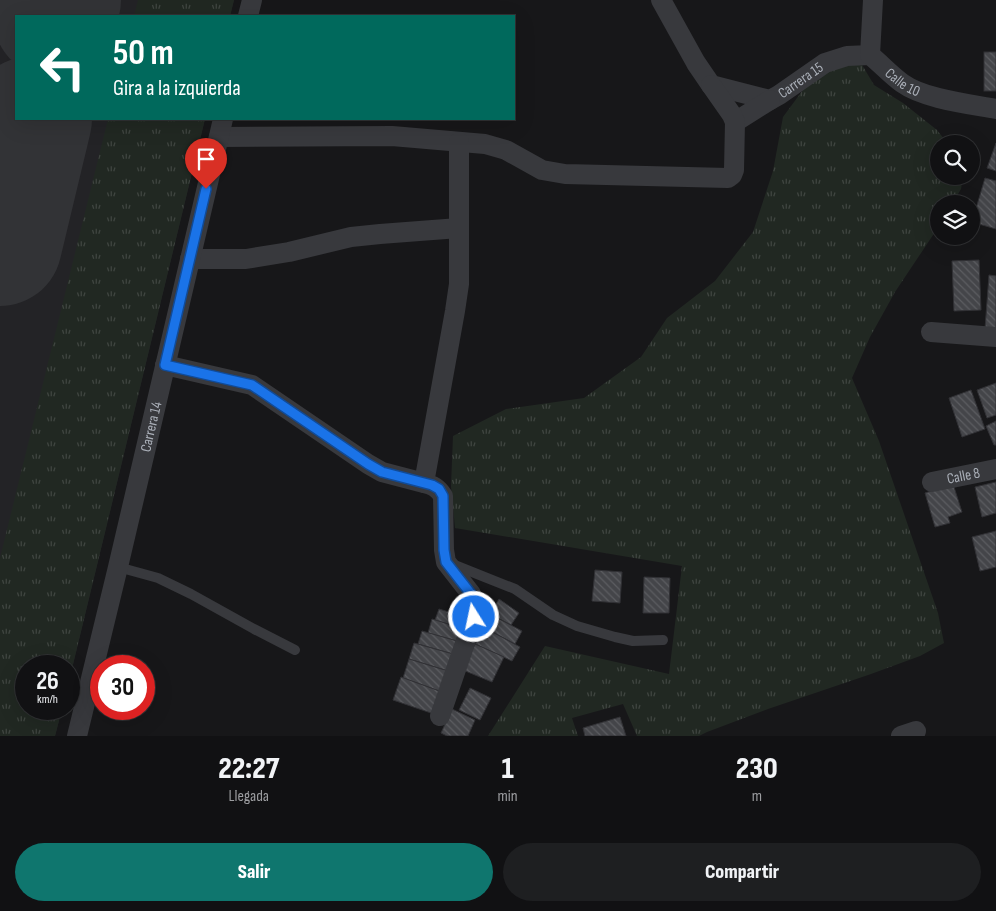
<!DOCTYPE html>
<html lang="es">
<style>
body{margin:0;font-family:"Sofia Sans Condensed",sans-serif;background:#1e1f21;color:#f1f3f6;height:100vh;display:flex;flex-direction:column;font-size:19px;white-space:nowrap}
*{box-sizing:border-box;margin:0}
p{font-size:16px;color:#9c9da0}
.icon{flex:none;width:28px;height:28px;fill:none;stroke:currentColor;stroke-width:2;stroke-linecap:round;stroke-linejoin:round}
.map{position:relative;height:736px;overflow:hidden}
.sheet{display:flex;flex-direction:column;background:#111113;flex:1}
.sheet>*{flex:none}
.banner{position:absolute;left:15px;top:15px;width:500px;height:105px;border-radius:0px;box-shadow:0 5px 20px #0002,0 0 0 1px #303133;background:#00695c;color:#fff;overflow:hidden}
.controls{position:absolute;left:930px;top:135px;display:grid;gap:10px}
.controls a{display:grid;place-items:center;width:50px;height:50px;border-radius:50%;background:#111113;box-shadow:0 5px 20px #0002,0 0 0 1px #303133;font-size:25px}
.speed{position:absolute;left:15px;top:655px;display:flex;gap:10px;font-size:25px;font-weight:700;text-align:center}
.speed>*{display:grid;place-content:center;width:65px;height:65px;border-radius:50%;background:#111113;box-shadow:0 5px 20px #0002,0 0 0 1px #303133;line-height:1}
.speed small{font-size:12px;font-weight:400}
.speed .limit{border:8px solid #d22;background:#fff;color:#111}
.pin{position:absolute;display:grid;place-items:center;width:42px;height:42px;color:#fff;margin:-51px -21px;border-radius:50% 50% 50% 0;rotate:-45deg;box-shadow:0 0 5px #0007}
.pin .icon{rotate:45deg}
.me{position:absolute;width:55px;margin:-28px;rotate:350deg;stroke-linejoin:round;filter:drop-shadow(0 0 4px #0008)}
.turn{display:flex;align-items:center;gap:18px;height:105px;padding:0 15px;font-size:22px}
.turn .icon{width:65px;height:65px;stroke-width:2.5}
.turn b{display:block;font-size:35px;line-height:42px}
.eta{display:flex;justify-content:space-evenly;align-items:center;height:85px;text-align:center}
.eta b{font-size:30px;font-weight:800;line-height:35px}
.primary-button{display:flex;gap:10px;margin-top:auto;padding:10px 15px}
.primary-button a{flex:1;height:58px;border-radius:30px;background:#0f766e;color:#fff;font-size:20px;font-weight:800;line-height:58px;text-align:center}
.primary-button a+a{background:#1e1f21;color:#f1f3f6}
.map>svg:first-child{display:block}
</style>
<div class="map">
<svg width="996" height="736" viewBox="0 0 996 736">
<defs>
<pattern id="grass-tufts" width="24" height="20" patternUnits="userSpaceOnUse" patternTransform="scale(1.25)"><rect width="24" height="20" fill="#212822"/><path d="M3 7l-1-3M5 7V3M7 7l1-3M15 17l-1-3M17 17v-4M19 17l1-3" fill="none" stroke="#3f4540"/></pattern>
<pattern id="building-back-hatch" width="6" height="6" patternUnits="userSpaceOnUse" patternTransform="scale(1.25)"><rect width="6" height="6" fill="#444549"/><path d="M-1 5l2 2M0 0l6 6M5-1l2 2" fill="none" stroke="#5c5d61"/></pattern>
</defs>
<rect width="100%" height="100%" fill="#171719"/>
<!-- built -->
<polygon fill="#232326" points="0,0 234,0 230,16 16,16 16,119 205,119 69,681 69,666 26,666 26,709 62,709 55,736 0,736"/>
<!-- grass -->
<g fill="url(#grass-tufts)">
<polygon points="138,0 234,0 230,16 134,16"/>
<polygon points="858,58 874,85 903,103 937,130 948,144 939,144 939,176 963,176 961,189 952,204 939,204 939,226 895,292 870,337 852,378 879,441 938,613 944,643 920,656 871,674 768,709 707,732 699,736 637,736 623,704 572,718 578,736 488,736 545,646 669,674 682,566 455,528 451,486 453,436 506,409 584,398 641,357 667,318 715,281 753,232 773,171 783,117 808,83 832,65"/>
<polygon points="108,119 205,119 69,681 69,666 26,666 26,709 62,709 55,736 0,736 0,558"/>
</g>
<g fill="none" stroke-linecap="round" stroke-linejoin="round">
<!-- runway -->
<g stroke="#323336" stroke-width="124">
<polyline points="55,16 59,0"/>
<polyline points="0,244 30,119"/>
</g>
</g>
<!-- building -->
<g fill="url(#building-back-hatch)" stroke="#313135">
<rect x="984" y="52" width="12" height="39"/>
<polygon points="996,143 996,171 987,168"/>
<polygon points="985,178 996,181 996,229 972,222"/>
<polygon points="979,260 981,310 954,311 952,261"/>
<polygon points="989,275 996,276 996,329 985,329"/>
<polygon points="996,383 996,415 987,418 977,390"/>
<polygon points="971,390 985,429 962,437 949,398"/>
<polygon points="996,421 996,445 994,445 986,426"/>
<polygon points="996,482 996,513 982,517 975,487"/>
<polygon points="953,484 962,512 948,517 950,523 935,527 925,493"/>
<polygon points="996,531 996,567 980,571 972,537"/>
<polygon points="595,570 622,572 620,603 592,601"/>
<polygon points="644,577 670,578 669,613 643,613"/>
<polygon points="499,599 519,613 511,625 490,614"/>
<polygon points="439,609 465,617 461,628 435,620"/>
<polygon points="490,614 522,631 515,644 483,627"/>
<polygon points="432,619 461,628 457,641 428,633"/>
<polygon points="483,627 520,647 512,661 475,644"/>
<polygon points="422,631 457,641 453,654 418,644"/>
<polygon points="414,643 453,654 448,671 409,659"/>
<polygon points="475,644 504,657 492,682 463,670"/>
<polygon points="409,659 448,671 442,692 403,678"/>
<polygon points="401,677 442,692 434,714 393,700"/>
<polygon points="470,688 491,698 480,720 459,710"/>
<polygon points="452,709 475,720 468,736 447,736 441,733"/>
<polygon points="620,717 626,736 585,736 583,728"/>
</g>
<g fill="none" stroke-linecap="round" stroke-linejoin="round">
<!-- service -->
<g stroke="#38393d" stroke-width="10">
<polyline points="452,564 515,589 553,615 577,626 615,637 633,641 663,640"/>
<polyline points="118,567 158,578 191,594 254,629 295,650"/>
</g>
<!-- minor -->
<g stroke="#38393d" stroke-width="20">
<path id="s1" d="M661,0L696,63L711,85L770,100L779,95L825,63L847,56L870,55"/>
<path id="s2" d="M873,0L870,55C881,64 891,75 902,83C924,99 969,104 996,109"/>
<polyline points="248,16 252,0"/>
<polyline points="735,122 770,100"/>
<polyline points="219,137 392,136 485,144 506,150 542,170 565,174 728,178 732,175 734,170 735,122 732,115 711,85"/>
<polyline points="190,259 246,259 289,252 351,237 380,234 459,228"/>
<polyline points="931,332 996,337"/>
<polyline points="165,365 252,385 368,464 382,472 424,483"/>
<path id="s3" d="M932,482L996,469"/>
<path d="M440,716L474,617L475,607L471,594L446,562L444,550L443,496C438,488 433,485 424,483L455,311L459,284V142"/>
<path id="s4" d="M77,736L118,567L223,119"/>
<polyline points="901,736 916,731"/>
</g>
</g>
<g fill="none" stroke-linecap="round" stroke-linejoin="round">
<defs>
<polyline id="route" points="206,189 165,365 252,385 368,464 382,472 432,485 439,489 443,496 444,550 446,562 471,594 475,606 474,617"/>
</defs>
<!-- route casing -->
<use href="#route" stroke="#114b97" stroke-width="12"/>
<!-- route -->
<use href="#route" stroke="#1a73e8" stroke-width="9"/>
</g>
<g text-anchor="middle" stroke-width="4.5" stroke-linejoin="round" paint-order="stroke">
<!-- street labels -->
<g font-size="15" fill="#aaafb8" stroke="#121214">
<text dy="5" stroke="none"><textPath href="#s1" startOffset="196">Carrera 15</textPath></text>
<text dy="5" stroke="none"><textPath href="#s2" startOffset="98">Calle 10</textPath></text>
<text dy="5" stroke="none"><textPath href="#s4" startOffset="318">Carrera 14</textPath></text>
<text dy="5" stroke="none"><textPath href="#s3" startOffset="32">Calle 8</textPath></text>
</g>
</g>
</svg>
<div class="controls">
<a><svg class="icon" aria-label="search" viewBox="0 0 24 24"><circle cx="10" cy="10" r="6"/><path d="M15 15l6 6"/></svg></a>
<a><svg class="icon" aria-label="layers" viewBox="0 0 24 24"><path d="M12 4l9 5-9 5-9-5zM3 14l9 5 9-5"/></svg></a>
</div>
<div class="speed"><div>26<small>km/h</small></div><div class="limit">30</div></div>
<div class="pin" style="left:206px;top:189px;background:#d93025"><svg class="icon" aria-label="arrive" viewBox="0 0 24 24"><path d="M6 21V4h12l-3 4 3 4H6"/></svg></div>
<svg class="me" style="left:474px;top:617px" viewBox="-20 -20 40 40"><circle r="17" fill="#1a73e8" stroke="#fff" stroke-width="3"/><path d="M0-11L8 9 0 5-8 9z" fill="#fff"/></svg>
<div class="banner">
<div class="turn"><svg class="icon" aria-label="left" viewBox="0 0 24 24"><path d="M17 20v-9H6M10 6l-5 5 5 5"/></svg><div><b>50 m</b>Gira a la izquierda</div></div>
</div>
</div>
<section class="sheet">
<div class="eta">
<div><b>22:27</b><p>Llegada</p></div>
<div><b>1</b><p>min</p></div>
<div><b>230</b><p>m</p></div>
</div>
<div class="primary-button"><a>Salir</a><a>Compartir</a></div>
</section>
